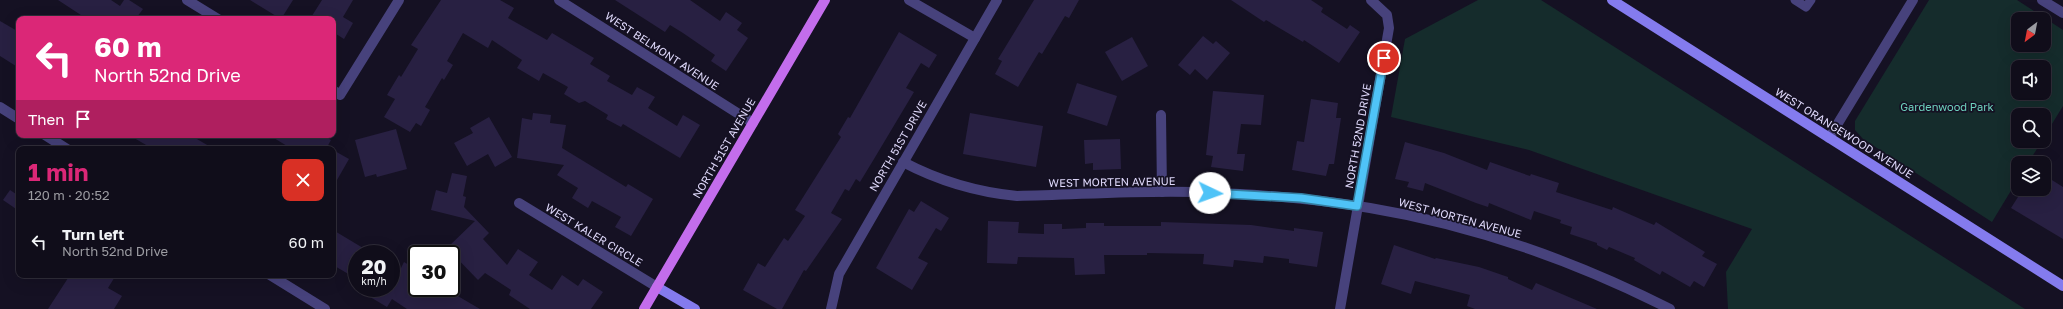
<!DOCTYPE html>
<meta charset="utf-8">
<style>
body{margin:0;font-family:"Golos Text",sans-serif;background:#191623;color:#f1f3f6;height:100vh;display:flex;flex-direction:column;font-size:15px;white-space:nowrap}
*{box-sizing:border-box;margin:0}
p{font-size:13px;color:#9c9ca2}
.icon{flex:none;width:22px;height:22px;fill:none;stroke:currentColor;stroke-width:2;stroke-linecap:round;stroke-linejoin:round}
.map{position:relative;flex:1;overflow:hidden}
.drawer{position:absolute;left:16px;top:146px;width:320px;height:132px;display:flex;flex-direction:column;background:#100d1a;border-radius:8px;box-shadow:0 4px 16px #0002,0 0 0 1px #302d39}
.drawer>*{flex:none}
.guide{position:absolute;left:16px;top:16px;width:320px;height:122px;border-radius:8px;box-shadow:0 4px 16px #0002,0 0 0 1px #302d39;background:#db2777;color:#fff;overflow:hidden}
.needle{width:26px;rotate:212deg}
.fabs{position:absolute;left:2011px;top:12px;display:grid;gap:8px}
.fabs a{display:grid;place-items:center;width:40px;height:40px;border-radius:8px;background:#100d1a;box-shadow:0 4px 16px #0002,0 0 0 1px #302d39;font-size:20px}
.speed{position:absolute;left:348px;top:245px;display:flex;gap:8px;font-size:20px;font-weight:700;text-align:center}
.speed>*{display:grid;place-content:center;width:52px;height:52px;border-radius:50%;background:#100d1a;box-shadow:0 4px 16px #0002,0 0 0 1px #302d39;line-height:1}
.speed small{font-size:10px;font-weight:400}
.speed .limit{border:2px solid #111;border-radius:6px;background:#fff;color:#111}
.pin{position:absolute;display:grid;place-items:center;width:34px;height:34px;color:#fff;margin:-17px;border:2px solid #fff;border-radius:50%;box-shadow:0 1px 4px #0007}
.me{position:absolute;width:44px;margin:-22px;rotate:93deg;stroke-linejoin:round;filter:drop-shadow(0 0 3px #0008)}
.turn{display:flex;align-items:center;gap:14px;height:84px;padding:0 12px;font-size:18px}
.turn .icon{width:52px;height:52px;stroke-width:2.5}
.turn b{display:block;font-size:28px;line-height:34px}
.then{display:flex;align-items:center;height:38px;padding:0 12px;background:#0003;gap:8px;font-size:15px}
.round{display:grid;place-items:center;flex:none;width:42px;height:42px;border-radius:8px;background:#191623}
.head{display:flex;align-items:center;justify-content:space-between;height:68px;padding:0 12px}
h1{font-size:24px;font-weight:700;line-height:30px;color:#db2777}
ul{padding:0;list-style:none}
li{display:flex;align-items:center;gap:12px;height:56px;padding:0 12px}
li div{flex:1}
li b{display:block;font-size:15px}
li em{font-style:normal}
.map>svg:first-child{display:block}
</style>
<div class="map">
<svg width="2063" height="309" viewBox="0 0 2063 309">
<rect width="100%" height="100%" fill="#151123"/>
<!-- green -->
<g fill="#152c2c" fill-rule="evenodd">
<polygon points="1478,0 1541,0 2025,309 1728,309 1726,272 1752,229 1529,150 1391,117 1405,39"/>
<path d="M1929,0H2017L2063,30V106L2044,137V115H2018V141H2042L2028,163H2018V179L1992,222L1863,139L1855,130V121ZM2018,19H2044V45H2018ZM2018,67H2044V93H2018Z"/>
</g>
<!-- building -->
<g fill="#282042">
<polygon points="58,0 111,0 120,6 124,0 129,0 143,9 137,17 139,19 87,19"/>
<polygon points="250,0 293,0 281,19"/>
<polygon points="322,0 353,0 343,17 353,23 344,39 333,32 333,19 310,19"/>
<polygon points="441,0 500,0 514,8 508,18 547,40 552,33 594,58 590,64 610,76 607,81 632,95 637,87 655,97 648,108 677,126 683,115 700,125 680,158 623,124 621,127 606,119 608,115 585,101 579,103 564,94 568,87 543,73 539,81 517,68 522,60 492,40 488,48 463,33 447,61 453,65 444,80 442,78 425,107 430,110 421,126 416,123 410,132 384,117 395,99 387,95 399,75 401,77 418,49 411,45"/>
<polygon points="615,0 690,0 720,21 726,12 742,23 737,30 748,38 726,71 711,61 715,55 683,33 670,25 665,32"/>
<polygon points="1034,0 1079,0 1069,18 1065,16 1042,54 1039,52 1018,87 995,74 1002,61 998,59"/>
<polygon points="1231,0 1311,0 1323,8 1321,12 1347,29 1350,25 1360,32 1339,63 1304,40 1303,42 1266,20 1264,22"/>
<polygon points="0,21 19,32 19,68 0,56"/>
<polygon points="899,32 937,55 929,68 921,63 906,88 914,92 874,159 860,182 856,179 849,191 845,189 831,213 842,219 806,271 804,270 782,309 777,309 743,290 758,263 765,267 784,238 788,241 805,216 795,210 841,137 838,134 848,117 850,118"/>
<polygon points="1203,36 1213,44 1216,41 1230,53 1207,80 1195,69 1190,75 1178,65"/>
<polygon points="1132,37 1148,66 1122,81 1105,52"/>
<polygon points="1077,83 1117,96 1107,126 1067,113"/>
<polygon points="1213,91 1264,95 1261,125 1241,124 1237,154 1245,154 1243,171 1211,167 1213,156 1206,155"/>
<polygon points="1311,99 1338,103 1336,118 1341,118 1334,164 1329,164 1326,176 1292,170 1297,141 1304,142"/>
<polygon points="533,113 551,115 550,123 566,125 562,148 626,187 628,184 653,199 631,236 615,227 621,217 592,201 588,208 572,198 578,188 557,175 564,165 517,158 522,118 532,120"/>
<polygon points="970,113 1043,126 1036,167 963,154"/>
<polygon points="489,117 512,157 495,167 488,154 467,166 454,143 473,133 470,128"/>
<polygon points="396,129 407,169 377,177 376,174 365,177 355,140"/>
<polygon points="129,135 190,135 214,149 153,149"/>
<polygon points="269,135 322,135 331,140 326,149 292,149"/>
<polygon points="1120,139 1121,169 1093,170 1093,163 1085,164 1084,140"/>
<polygon points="1405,142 1444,153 1487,170 1490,162 1530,176 1531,174 1559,183 1556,192 1612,210 1613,207 1654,225 1656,222 1705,252 1702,256 1717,264 1704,287 1694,281 1690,287 1662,271 1660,275 1634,260 1635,258 1609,247 1607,250 1597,245 1597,243 1570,234 1572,227 1560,223 1561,220 1534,211 1531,220 1489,203 1488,207 1476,203 1425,183 1423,191 1407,187 1409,182 1395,179"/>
<polygon points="333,150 349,159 333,187"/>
<polygon points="452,173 467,176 463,196 466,197 464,207 489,233 483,239 507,265 518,249 538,262 529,275 552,290 562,275 578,286 583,279 603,292 591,309 530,309 509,295 511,290 485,273 478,280 447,248 475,221 431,210 436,190 447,193"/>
<polygon points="2044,175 2063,187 2063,239 2011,208 2023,189 2044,189"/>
<polygon points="10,190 19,196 19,211 3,200"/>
<polygon points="921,201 949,218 941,231 936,228 918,258 928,263 912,290 876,268 909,209 914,212"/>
<polygon points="988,221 1019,222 1018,233 1044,234 1044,224 1062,224 1062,229 1086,228 1086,223 1104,223 1104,226 1161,226 1161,222 1251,225 1294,231 1294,228 1323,232 1317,267 1289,263 1289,259 1264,256 1263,263 1234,260 1233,267 1203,264 1204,254 1147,253 1147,255 1104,255 1105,274 1075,275 1074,258 1018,257 1017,264 987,263"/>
<polygon points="333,230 373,254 357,254 357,279 333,265"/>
<polygon points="1394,245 1435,259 1436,258 1479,267 1508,277 1508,279 1532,290 1536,283 1597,309 1475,309 1467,306 1470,295 1415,281 1411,294 1381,284"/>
<polygon points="404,262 417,270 417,288 444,288 480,309 407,309 392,299 387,307 355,288 391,288 391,264 400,270"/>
<polygon points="70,275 116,275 108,288 122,296 114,309 48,309"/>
</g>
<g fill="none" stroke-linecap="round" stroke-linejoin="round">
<!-- lane -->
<polyline stroke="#47427c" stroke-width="9" points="1795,0 1806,7 1811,0"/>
<!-- street -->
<g stroke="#47427c" stroke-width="10">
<polyline points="187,0 218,19"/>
<polyline points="559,0 753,123"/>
<polyline points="909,0 975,38"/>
<polyline points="2042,0 2063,13"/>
<polyline points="333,90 340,95 399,0"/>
<polyline points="0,107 19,119"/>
<polyline points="1161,115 1162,192"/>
<polyline points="45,135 67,149"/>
<polyline points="1829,138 1913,0"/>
<path d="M903,162C939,181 976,192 1017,196C1076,195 1136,190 1196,192C1254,194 1313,198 1370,208C1473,225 1577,262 1670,309"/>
<polyline points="519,203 657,287"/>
<polyline points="270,275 325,309"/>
<polyline points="831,309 839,274 997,0"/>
<polyline points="1340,309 1389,28 1387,15 1371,0"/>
</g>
<!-- secondary -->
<g stroke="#847bee" stroke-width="10">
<polyline points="1612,0 2063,286"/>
<polyline points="657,287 695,309"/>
</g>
<!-- primary -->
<polyline stroke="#c36dec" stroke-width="10" points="644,309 825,0"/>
</g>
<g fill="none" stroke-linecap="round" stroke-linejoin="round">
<defs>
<polyline id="route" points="1210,193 1301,198 1357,206 1384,58"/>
</defs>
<!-- route casing -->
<use href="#route" stroke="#337fa1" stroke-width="10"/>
<!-- route -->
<use href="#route" stroke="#4fc3f7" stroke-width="7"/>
</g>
<g text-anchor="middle" stroke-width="3.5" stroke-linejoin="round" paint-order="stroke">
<!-- street labels -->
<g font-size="11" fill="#ded8fa" stroke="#151123">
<text transform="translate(662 51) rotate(33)" y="4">WEST BELMONT AVENUE</text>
<text transform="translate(1844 133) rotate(32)" y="4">WEST ORANGEWOOD AVENUE</text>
<text transform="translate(1358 136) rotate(-80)" y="4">NORTH 52ND DRIVE</text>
<text transform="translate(898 146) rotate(-60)" y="4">NORTH 51ST DRIVE</text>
<text transform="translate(724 148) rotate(-60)" y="4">NORTH 51ST AVENUE</text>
<text transform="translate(1112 182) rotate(-1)" y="4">WEST MORTEN AVENUE</text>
<text transform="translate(1460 218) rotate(15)" y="4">WEST MORTEN AVENUE</text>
<text transform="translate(594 235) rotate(31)" y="4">WEST KALER CIRCLE</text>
</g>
<!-- park labels -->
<g font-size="11" fill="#6dd1bd" stroke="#151123">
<text x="1947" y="111">Gardenwood Park</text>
</g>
</g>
</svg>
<div class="fabs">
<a><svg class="needle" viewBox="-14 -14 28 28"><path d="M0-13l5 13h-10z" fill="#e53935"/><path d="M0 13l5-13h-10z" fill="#9c9ca2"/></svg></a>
<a><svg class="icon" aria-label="sound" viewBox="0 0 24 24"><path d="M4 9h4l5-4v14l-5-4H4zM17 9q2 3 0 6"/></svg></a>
<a><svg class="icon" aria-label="search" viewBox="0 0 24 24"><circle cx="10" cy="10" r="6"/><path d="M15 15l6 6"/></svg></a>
<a><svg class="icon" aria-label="layers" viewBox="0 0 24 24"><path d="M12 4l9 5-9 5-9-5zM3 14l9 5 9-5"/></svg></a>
</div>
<div class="speed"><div>20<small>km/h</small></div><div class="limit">30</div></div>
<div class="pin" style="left:1384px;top:58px;background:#d93025"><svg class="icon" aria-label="arrive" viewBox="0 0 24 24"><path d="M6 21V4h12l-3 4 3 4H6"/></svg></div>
<svg class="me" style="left:1210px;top:193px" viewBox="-20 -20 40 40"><circle r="19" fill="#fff"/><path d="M0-13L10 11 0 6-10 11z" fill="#4fc3f7"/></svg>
<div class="guide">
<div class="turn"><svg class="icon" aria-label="left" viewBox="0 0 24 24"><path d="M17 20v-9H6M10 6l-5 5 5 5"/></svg><div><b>60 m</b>North 52nd Drive</div></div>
<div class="then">Then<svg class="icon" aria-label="arrive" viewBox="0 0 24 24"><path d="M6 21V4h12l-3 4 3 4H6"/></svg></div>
</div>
<section class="drawer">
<div class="head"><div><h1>1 min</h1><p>120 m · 20:52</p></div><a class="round" style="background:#d93025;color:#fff"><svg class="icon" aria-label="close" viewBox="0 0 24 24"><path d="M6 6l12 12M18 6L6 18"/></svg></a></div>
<ul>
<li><svg class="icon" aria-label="left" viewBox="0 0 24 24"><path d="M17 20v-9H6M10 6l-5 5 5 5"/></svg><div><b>Turn left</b><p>North 52nd Drive</p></div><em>60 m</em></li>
</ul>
</section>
</div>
